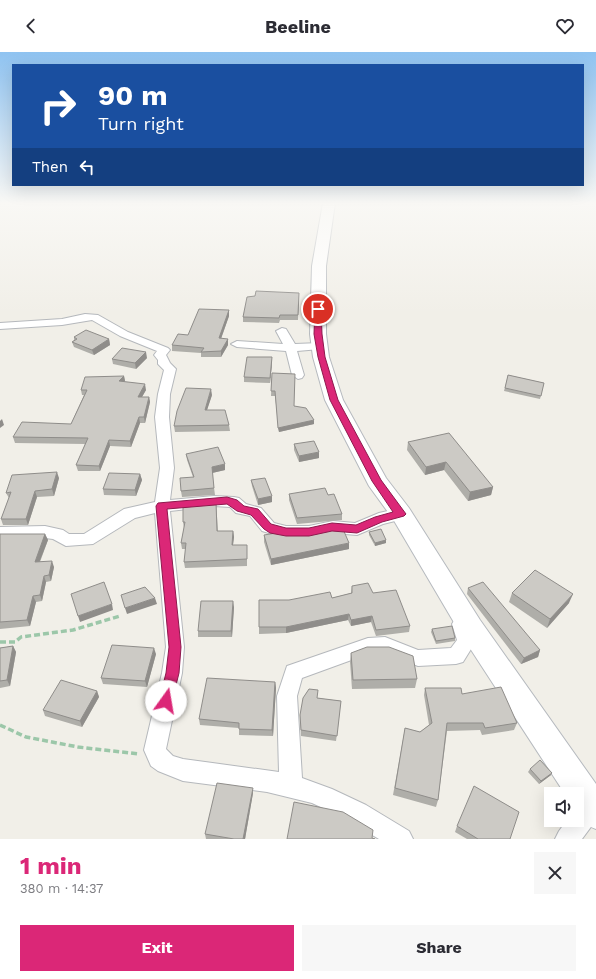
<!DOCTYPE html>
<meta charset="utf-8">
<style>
body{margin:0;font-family:"Work Sans",sans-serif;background:#f7f7f7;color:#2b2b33;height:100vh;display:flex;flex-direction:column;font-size:15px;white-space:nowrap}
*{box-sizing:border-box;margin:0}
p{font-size:13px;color:#7c7c81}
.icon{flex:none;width:22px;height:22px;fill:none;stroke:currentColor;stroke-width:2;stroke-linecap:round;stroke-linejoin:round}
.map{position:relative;height:787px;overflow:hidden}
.side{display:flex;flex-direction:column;background:#fff;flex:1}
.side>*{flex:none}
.guide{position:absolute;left:12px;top:12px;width:572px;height:122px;border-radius:0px;box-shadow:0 4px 16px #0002;background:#1a4fa0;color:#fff;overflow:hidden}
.fabs{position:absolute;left:544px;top:735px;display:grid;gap:8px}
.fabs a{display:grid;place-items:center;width:40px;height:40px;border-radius:0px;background:#fff;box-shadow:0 4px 16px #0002;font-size:20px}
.pin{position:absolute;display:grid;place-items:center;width:34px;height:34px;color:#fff;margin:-17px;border:2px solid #fff;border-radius:50%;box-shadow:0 1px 4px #0007}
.me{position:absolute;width:44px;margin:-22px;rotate:13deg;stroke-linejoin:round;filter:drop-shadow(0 0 3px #0008)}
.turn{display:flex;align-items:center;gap:14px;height:84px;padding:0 20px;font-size:18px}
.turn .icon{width:52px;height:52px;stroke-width:2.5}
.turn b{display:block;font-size:28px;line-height:34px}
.then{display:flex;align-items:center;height:38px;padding:0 20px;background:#0003;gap:8px;font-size:15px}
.round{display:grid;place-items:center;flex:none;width:42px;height:42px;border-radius:0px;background:#f7f7f7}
.overview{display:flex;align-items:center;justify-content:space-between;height:68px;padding:0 20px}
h1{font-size:24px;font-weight:700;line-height:30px;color:#db2777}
.cta{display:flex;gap:8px;margin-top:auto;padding:8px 20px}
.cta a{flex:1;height:46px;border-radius:0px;background:#db2777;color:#fff;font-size:16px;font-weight:700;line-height:46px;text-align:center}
.cta a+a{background:#f7f7f7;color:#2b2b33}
header{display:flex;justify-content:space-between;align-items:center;height:52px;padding:0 20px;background:#fff;font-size:18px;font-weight:700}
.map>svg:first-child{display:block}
</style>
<header><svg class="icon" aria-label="back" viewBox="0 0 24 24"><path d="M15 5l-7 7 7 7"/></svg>Beeline<svg class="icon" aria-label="heart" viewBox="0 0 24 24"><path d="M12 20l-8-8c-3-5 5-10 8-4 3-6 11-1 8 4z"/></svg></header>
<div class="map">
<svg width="596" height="787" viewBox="0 0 596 787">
<rect width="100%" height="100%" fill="#f1efe8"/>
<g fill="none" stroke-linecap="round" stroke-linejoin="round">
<defs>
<g id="street">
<polygon points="85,262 98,263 128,280 168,296 170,298 166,303 170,311 176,317 170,342 169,365 174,416 170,448 214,444 234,445 239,446 246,452 261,456 274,471 286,474 309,474 333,469 355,471 379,461 401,456 407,458 409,462 407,466 383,472 357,483 333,481 309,486 286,486 262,479 250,464 236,461 230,455 214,454 170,459 184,595 182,621 166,697 173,704 183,707 279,720 277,644 287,614 368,586 385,585 418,598 451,596 457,588 452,572 455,567 461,564 467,567 476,589 463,610 456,612 418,614 384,601 368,602 302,626 297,644 302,726 332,737 366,753 409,779 413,787 379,787 338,763 312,751 267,740 183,729 158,719 151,714 144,698 162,621 166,595 155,461 135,466 93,492 66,494 53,487 45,486 0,487 0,475 45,474 63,478 69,482 84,482 124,457 155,450 160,416 155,365 158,342 164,318 158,312 158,308 154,303 157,299 120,284 92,268 62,273 0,277 0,271 62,267"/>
<polygon points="282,276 286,277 295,292 320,291 326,294 320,297 297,299 304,323 302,326 298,327 292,323 286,299 237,295 231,292 237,289 283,292 276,279"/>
<path d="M592,744L596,745V768L582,787H555L559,779L567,768H577C577,755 580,749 592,744Z"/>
</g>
<path id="secondary" d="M323,151H335L326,214V282L329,305L343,348L386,426L409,456L480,568L596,732V777C576,769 577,762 577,742H565L462,584L393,467L369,434L325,348L313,305L310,282L312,214Z"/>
</defs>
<!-- street casing -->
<use href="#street" stroke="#b5b8bc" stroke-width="2"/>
<!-- secondary casing -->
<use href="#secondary" stroke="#b6babf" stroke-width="2"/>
<!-- path -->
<g stroke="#9cc7a9" stroke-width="3.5" stroke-dasharray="6 3" stroke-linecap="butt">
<polyline points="0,590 15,590 21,585 73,578 120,564"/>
<polyline points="0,673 26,685 78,695 139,702"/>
</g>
<!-- street -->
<use href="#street" fill="#fff" fill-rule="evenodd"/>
<!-- secondary -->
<use href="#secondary" fill="#fff" fill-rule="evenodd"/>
</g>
<!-- wall -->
<g fill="#afaea9">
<polygon points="299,241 298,268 280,268 279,271 243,270 243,265 255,244"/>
<polygon points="229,258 229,264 221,287 228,287 228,293 221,305 201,305 201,301 172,299 172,293"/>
<polygon points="74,285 109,287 110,293 94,303 74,295 72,290 74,288"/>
<polygon points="147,306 136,317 113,312 112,307"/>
<polygon points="272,311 270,331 244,330 244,325"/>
<polygon points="272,321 294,354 314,372 279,380 275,344 271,344"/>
<polygon points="508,323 544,331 540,347 504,339"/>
<polygon points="124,324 125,329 124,330 146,338 142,345 149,345 150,350 145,371 140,371 131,395 110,394 100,419 78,419 76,413 85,392 15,391 13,385 71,372 84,343 82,343 81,338"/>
<polygon points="212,343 207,358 229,373 230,379 175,380 174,374"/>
<polygon points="408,390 493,435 491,443 468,449 444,418 425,423 407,398"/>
<polygon points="294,392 319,406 299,410 294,398"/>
<polygon points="186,402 225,418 212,421 215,443 182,445 181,439 193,425 187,408"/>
<polygon points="140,422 142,428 136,444 104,443 103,437"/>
<polygon points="59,426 54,444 37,445 28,473 3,473 1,467 9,446 6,441"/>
<polygon points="251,428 272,450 258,453 252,434"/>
<polygon points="289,442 328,443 342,462 342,468 297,472 289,448"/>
<polygon points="216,450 218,479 233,479 234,485 233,493 247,493 247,514 185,516 184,510 186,497 182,497 181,491 184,476 183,470"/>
<polygon points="369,480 386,488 386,491 375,494 369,483"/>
<polygon points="0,482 45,482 48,488 40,510 54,515 51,529 46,530 42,549 36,550 30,574 0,577"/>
<polygon points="264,483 349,497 271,513 264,490"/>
<polygon points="352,534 373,541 410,574 409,580 376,584 371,570 351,574 348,568 286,581 259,582 259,575 332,546 351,541"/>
<polygon points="468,536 540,598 538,605 521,612 467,542"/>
<polygon points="512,541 569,551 547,576 509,550"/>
<polygon points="234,555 232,585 198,585 198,579"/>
<polygon points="432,577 455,586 455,589 436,592 431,580"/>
<polygon points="13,594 16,600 10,634 0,636 0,596"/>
<polygon points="351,601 417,627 415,636 352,637 350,610"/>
<polygon points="156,602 147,635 103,632 101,626"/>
<polygon points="275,630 276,636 273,684 239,683 239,676 200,673 199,667"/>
<polygon points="425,636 462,642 517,671 514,678 482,683 480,678 447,679 438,748 436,755 393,743 405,676 420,680 429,673 424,643"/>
<polygon points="97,639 99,645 82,675 45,664 43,658"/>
<polygon points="317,646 341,649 336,689 301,684 300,663"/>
<polygon points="530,717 551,723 539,732 528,720"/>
<polygon points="253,741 245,787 206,787 205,782"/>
<polygon points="457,774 510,787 467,787 455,780"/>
</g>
<!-- shaded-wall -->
<g fill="#8f8d8a">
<polygon points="229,258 229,264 219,292 219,286"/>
<polygon points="109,287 110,293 94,303 92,298"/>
<polygon points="228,287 228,293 221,305 221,299"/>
<polygon points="146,300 147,306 136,317 135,311"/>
<polygon points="272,305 272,311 270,331 270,326"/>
<polygon points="124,324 125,329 120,335 119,329"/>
<polygon points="145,332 146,338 139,350 138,345"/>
<polygon points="211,337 212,343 205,364 205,358"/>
<polygon points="149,345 150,350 145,371 144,365"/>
<polygon points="139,365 140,371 131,395 130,389"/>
<polygon points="2,367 4,373 0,376 0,369"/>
<polygon points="314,368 314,372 279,380 278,376"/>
<polygon points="109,388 110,394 100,419 99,414"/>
<polygon points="319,400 319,406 299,410 299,404"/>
<polygon points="446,410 444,418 425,423 426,415"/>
<polygon points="225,412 225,418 212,421 212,415"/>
<polygon points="57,420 59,426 54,444 52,437"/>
<polygon points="140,422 142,428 136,444 135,438"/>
<polygon points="493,435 491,443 468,449 470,440"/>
<polygon points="35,439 37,445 28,473 26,467"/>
<polygon points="272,444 272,450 258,453 258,447"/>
<polygon points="233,479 234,485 232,500 232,493"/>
<polygon points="45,482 48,488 37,516 35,510"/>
<polygon points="386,488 386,491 375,494 375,491"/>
<polygon points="349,491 349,497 271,513 271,507"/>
<polygon points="52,509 54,515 51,529 49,523"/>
<polygon points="44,524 46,530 42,549 40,543"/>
<polygon points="573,542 569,551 547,576 550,567"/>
<polygon points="33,544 36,550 30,574 27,568"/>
<polygon points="155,546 157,552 127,562 125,556"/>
<polygon points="233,549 234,555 232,585 231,579"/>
<polygon points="112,552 113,558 80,570 78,564"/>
<polygon points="349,562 348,568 286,581 286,575"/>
<polygon points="372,564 371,570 351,574 351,568"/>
<polygon points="13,594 16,600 10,634 7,628"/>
<polygon points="154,596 156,602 147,635 145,629"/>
<polygon points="540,598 538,605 521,612 524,606"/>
<polygon points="275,630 276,636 273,684 272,678"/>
<polygon points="97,639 99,645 82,675 80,669"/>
<polygon points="552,721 551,723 539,732 541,729"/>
<polygon points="253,736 253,741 245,787 243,787"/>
</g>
<!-- building -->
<g fill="#cccac5" stroke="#8f8d8a">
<polygon points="256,239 299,241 298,263 280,263 279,266 243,265 247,245 255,244"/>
<polygon points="199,257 229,258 219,286 228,287 221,299 201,300 204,296 172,293 178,282 188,283"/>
<polygon points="86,278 109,287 92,298 72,290 77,287 74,285"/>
<polygon points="122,296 146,300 135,311 112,307"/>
<polygon points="247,305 272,305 270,326 244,325"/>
<polygon points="272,321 295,322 294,354 306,356 314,368 278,376 275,339 271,339"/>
<polygon points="508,323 544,331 541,344 505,336"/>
<polygon points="124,324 119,329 145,332 138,345 149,345 144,365 139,365 130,389 109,388 99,414 76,413 88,386 13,385 22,370 71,372 87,338 81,338 85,325"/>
<polygon points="186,336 211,337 205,358 225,358 229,373 174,374 177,359"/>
<polygon points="449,381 493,435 470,440 446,410 426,415 408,390"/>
<polygon points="314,389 319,400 299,404 294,392"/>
<polygon points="218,395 225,412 212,415 214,436 181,439 180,426 194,425 186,402"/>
<polygon points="57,420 52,437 35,439 26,467 1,467 11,440 6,441 12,423"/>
<polygon points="109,421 140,422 135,438 103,437"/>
<polygon points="265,426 272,444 258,447 251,428"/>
<polygon points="325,436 328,443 334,442 342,462 297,466 289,442"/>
<polygon points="216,450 217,479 233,479 232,493 247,493 247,507 184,510 186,491 181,491 185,470 183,470 183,453"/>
<polygon points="333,476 343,477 349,491 271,507 264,483 282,480 309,481"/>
<polygon points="381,477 386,488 375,491 369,480"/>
<polygon points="0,482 45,482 35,510 52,509 49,523 44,524 40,543 33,544 27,568 0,570"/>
<polygon points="535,518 573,542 550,567 512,541"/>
<polygon points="104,530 112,552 78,564 71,542"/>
<polygon points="483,530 540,598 524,606 468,536"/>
<polygon points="368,531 373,541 396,538 410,574 376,578 372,564 351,568 349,562 286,575 259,575 259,548 289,548 330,540 332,546 352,541 352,534"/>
<polygon points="145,535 155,546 125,556 121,543"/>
<polygon points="201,549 233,549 231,579 198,579"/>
<polygon points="452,574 455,586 436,589 432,577"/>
<polygon points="112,593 154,596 145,629 101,626"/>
<polygon points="13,594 7,628 0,629 0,596"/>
<polygon points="367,595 389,595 413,604 417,627 353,628 351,601"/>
<polygon points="207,626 275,630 272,678 239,677 239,671 199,667"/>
<polygon points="61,628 97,639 80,669 43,658"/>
<polygon points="501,635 517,671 485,676 483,671 447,671 438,748 395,736 405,676 420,680 432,671 425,636 461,636 462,642"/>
<polygon points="309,637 318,638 317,646 341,649 337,684 301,678 300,663 303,646"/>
<polygon points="540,708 552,721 541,729 530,717"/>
<polygon points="217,731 253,736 243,787 234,787 205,782"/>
<polygon points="474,734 519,760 510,787 478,787 457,774"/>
<polygon points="294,750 343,760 373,778 372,786 375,787 287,787"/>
</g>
<!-- sky -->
<linearGradient id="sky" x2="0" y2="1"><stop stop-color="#8fc3f1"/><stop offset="0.58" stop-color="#f9f8f5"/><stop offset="1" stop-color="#f9f8f5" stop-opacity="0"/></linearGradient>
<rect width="596" height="261" fill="url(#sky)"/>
<!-- route -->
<polygon fill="#db2777" stroke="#8e194d" points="315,255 321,257 322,282 325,305 338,348 381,428 406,462 404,464 382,470 357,481 332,479 309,484 286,484 270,481 264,477 251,463 237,459 227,452 167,457 181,595 179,621 171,653 166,655 161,653 159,649 166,621 169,595 156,454 158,451 227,445 237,448 244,454 258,457 271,472 286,476 309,476 332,471 356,473 375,465 393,460 372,429 330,348 318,305 314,282"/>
</svg>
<div class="fabs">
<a><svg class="icon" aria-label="sound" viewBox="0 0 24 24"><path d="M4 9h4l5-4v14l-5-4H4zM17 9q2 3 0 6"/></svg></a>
</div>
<div class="pin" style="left:318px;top:257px;background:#d93025"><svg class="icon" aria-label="arrive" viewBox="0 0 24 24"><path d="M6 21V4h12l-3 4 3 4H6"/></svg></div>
<svg class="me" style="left:166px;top:649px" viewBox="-20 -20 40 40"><circle r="19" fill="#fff"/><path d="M0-13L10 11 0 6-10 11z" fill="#db2777"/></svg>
<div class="guide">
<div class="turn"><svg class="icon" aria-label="right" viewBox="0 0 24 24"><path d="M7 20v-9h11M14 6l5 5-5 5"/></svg><div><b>90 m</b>Turn right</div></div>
<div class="then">Then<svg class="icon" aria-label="left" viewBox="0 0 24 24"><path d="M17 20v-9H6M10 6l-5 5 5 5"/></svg></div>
</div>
</div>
<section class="side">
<div class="overview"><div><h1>1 min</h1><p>380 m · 14:37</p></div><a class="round"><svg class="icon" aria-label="close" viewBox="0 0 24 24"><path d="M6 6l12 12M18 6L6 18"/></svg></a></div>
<div class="cta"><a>Exit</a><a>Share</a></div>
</section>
